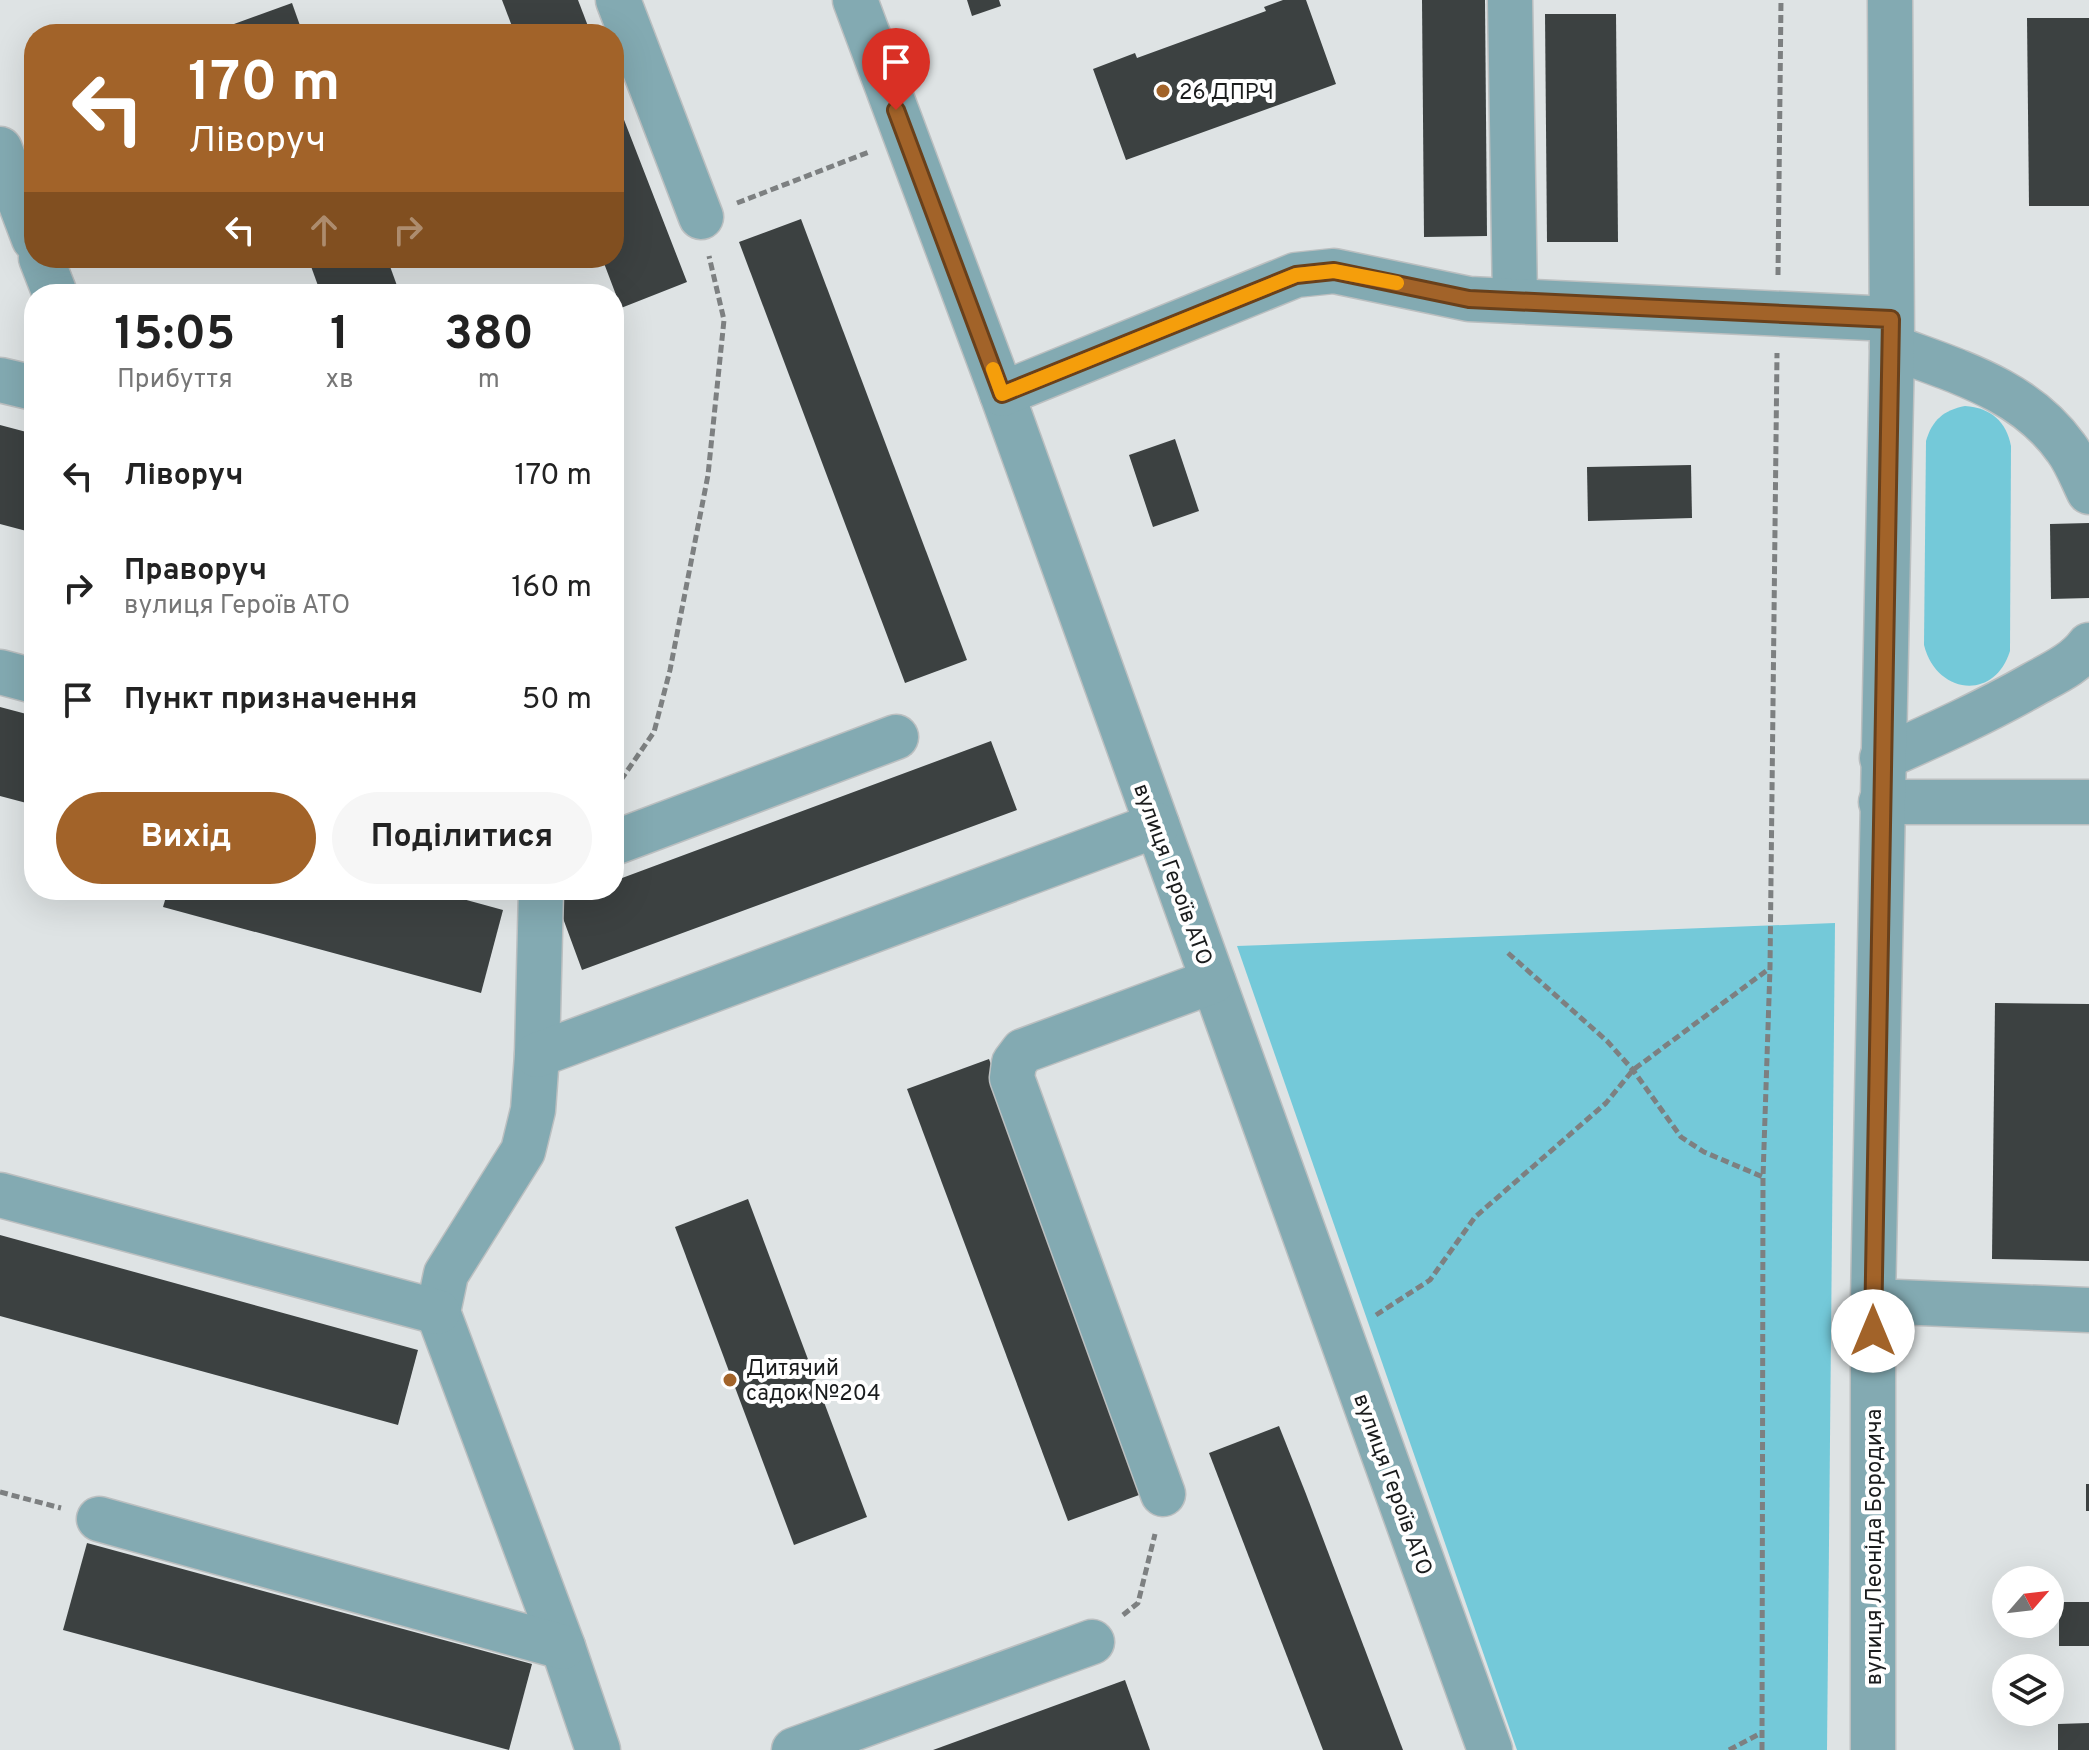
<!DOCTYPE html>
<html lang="uk">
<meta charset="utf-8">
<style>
body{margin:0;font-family:Overpass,sans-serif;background:#f6f6f6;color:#222;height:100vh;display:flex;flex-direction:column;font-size:30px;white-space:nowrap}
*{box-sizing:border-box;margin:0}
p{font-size:26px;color:#767676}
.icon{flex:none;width:44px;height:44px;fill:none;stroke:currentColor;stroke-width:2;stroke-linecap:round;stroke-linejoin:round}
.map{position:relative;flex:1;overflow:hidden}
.sheet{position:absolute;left:24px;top:284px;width:600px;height:616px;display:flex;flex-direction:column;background:#fff;border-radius:32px;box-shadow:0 8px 32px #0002}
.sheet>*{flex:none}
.hud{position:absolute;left:24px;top:24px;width:600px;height:244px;border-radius:32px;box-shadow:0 8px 32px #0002;background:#a26329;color:#fff;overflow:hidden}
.needle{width:52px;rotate:62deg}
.fabs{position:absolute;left:1992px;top:1566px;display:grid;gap:16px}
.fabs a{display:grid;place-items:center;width:72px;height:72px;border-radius:50%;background:#fff;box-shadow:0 8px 32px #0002;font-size:40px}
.pin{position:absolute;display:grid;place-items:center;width:68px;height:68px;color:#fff;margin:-82px -34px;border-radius:50% 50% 50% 0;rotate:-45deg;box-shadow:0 0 8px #0007}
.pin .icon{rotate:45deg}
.me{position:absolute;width:88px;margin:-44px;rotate:0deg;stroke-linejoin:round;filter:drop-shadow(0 0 6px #0008)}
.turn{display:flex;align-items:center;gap:28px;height:168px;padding:0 32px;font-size:36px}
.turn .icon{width:104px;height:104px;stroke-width:2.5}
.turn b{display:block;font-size:56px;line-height:68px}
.lanes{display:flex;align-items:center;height:76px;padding:0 32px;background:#0003;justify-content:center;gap:40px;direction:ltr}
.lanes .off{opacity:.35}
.eta{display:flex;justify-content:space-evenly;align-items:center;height:136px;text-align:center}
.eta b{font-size:48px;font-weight:700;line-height:56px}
.action{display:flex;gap:16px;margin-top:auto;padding:16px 32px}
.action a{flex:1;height:92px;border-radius:48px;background:#a26329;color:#fff;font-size:32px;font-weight:700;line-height:92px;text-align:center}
.action a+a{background:#f6f6f6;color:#222}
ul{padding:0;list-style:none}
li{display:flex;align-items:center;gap:24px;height:112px;padding:0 32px}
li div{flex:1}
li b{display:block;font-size:30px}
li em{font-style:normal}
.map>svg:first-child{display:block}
</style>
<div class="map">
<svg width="2089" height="1750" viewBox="0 0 2089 1750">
<rect width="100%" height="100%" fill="#dee3e4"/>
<!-- green -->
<g fill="#74c9d9">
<path d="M1965,406C1991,408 2006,421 2011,446L2010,651C1994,702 1936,694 1924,645L1926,441C1932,420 1944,410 1965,406Z"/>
<polygon points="1835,923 1827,1750 1517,1750 1237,946"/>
</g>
<!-- building -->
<g fill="#3c4141">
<polygon points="502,0 578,0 591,34 515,34"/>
<polygon points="967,0 999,0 1001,6 972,16"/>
<polygon points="1283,0 1306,0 1336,84 1126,160 1093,69 1135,53 1137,58 1266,11 1264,7"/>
<polygon points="1422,0 1485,0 1487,236 1424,237"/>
<polygon points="292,3 303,34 225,34 223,28"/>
<polygon points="1545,14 1616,14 1618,242 1547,242"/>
<polygon points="2027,18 2089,18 2089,206 2029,206"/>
<polygon points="614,94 687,282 621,308 602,258 614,258"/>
<polygon points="801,219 967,660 905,683 739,242"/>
<polygon points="308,258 387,258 400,294 321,294"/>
<polygon points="0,425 34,434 34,533 0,524"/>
<polygon points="1175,439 1199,511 1153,527 1129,455"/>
<polygon points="1691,465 1692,518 1588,521 1587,467"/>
<polygon points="2089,523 2089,598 2051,599 2050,524"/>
<polygon points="0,707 34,716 34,805 0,796"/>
<polygon points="991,741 1017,810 582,970 557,902 589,890 614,890 614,881"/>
<polygon points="168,890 430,890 503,910 481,993 163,907"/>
<polygon points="1995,1003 2089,1004 2089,1261 1992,1259"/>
<polygon points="989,1059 1150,1491 1068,1521 907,1089"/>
<polygon points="748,1199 867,1517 794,1545 675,1227"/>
<polygon points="0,1235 418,1350 398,1425 0,1316"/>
<polygon points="1279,1426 1306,1494 1403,1750 1323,1750 1209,1453"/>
<rect x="2086" y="1484" width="3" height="27"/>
<polygon points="87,1543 532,1664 509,1750 63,1630"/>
<rect x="2059" y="1602" width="30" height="44"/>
<polygon points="1125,1680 1150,1750 933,1750"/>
<polygon points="2089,1723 2089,1750 2058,1750 2058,1724"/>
</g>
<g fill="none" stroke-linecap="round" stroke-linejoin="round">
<defs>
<g id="minor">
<polyline points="618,0 701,217"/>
<polyline points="855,0 1002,394 1490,1750"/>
<polyline points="1510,0 1515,301"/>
<polyline points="0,149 34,239"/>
<polyline points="41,258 55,294"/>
<path d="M1892,347C1955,371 2024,389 2066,448C2076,461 2082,478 2089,492"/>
<polyline points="0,380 34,388"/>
<polyline points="1002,394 1296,275 1334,271 1469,299 1891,319"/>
<polyline points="0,672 34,681"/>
<path d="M1882,758C1934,735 1985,712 2034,684C2054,673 2076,663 2089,645"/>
<polyline points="1881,802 2089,802"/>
<polyline points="614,843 896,737"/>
<polyline points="541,890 537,1055 533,1110 523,1151 446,1274 438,1312 563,1647 598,1750"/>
<polyline points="537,1055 1157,825"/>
<polyline points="0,1195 438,1312"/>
<polyline points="1873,1301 2089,1310"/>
<polyline points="1163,1494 1012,1078 1014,1063 1023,1051 1213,981"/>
<polyline points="99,1519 563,1647"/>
<polyline points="794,1750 1092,1642"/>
<polyline points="1873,1750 1873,1301 1892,347 1890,0"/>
</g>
</defs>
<!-- minor casing -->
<use href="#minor" stroke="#bbbfc0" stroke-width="47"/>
<!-- path -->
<g stroke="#7d8081" stroke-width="5" stroke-dasharray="8 4" stroke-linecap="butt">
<polyline points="737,203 869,152"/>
<polyline points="1778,275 1781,0"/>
<polyline points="614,790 654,732 670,670 708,475 724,320 709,256"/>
<polyline points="1508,953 1607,1041 1633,1070 1681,1137 1704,1152 1763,1177"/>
<polyline points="1376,1315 1430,1280 1475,1217 1606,1103 1633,1070 1770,968"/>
<polyline points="0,1492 61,1508"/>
<polyline points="1123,1615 1138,1603 1155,1534"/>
<polyline points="1729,1750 1763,1732"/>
<polyline points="1762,1750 1763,1177 1770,968 1777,353"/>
</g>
<!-- minor -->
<use href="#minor" stroke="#83aab2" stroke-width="44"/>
</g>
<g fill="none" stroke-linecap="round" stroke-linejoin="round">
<defs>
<polyline id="route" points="896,110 1002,394 1296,275 1334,271 1469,299 1891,319 1873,1331"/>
</defs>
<!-- route casing -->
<use href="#route" stroke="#69401b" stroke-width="20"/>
<!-- route -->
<use href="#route" stroke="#a26329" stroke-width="14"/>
<!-- slow -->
<polyline stroke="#f59e0b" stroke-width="14" points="993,369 1002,394 1296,275 1334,271 1397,283"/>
</g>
<!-- markers -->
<g fill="#a26329" stroke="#fff" stroke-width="3">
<circle cx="1163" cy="91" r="8"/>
<circle cx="730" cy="1380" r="8"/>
</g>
<g text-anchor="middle" stroke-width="8" stroke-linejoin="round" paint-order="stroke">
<!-- poi labels -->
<g font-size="22" fill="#1a1c1d" stroke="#fff" text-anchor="start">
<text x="1179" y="99">26 ДПРЧ</text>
<text x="746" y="1375">Дитячий<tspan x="746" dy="25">садок №204</tspan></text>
</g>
<!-- street labels -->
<g font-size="22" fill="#1a1c1d" stroke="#fff">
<text transform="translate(1174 874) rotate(70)" y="8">вулиця Героїв АТО</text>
<text transform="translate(1394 1484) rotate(70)" y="8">вулиця Героїв АТО</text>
<text transform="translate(1873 1547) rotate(-90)" y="8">вулиця Леоніда Бородича</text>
</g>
</g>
</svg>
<div class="fabs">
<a><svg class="needle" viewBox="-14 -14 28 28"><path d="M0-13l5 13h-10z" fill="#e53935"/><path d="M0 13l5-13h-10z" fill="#767676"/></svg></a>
<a><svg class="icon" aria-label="layers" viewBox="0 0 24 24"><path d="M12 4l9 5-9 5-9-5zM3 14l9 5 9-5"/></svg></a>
</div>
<div class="pin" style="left:896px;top:110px;background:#d93025"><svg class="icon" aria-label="arrive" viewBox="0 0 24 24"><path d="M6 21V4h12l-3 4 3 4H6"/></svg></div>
<svg class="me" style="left:1873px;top:1331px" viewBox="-20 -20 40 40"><circle r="19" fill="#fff"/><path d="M0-13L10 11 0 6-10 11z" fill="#a26329"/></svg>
<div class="hud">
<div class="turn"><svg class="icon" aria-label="left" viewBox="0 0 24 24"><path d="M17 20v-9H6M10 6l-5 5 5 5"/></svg><div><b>170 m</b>Ліворуч</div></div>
<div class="lanes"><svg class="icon" aria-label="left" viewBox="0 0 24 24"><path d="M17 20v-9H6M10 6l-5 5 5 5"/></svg><svg class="icon off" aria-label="ahead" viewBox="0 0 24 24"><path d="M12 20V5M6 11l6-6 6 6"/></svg><svg class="icon off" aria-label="right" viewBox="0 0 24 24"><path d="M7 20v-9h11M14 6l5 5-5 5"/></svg></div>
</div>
<section class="sheet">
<div class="eta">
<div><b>15:05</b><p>Прибуття</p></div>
<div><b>1</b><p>хв</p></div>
<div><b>380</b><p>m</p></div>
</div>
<ul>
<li><svg class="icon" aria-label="left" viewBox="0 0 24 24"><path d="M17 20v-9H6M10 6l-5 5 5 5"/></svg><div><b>Ліворуч</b></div><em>170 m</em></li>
<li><svg class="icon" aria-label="right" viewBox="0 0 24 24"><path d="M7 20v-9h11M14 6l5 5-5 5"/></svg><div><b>Праворуч</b><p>вулиця Героїв АТО</p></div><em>160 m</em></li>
<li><svg class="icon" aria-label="arrive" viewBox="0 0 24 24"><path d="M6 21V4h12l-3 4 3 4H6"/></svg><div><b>Пункт призначення</b></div><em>50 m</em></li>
</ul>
<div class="action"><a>Вихід</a><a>Поділитися</a></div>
</section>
</div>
